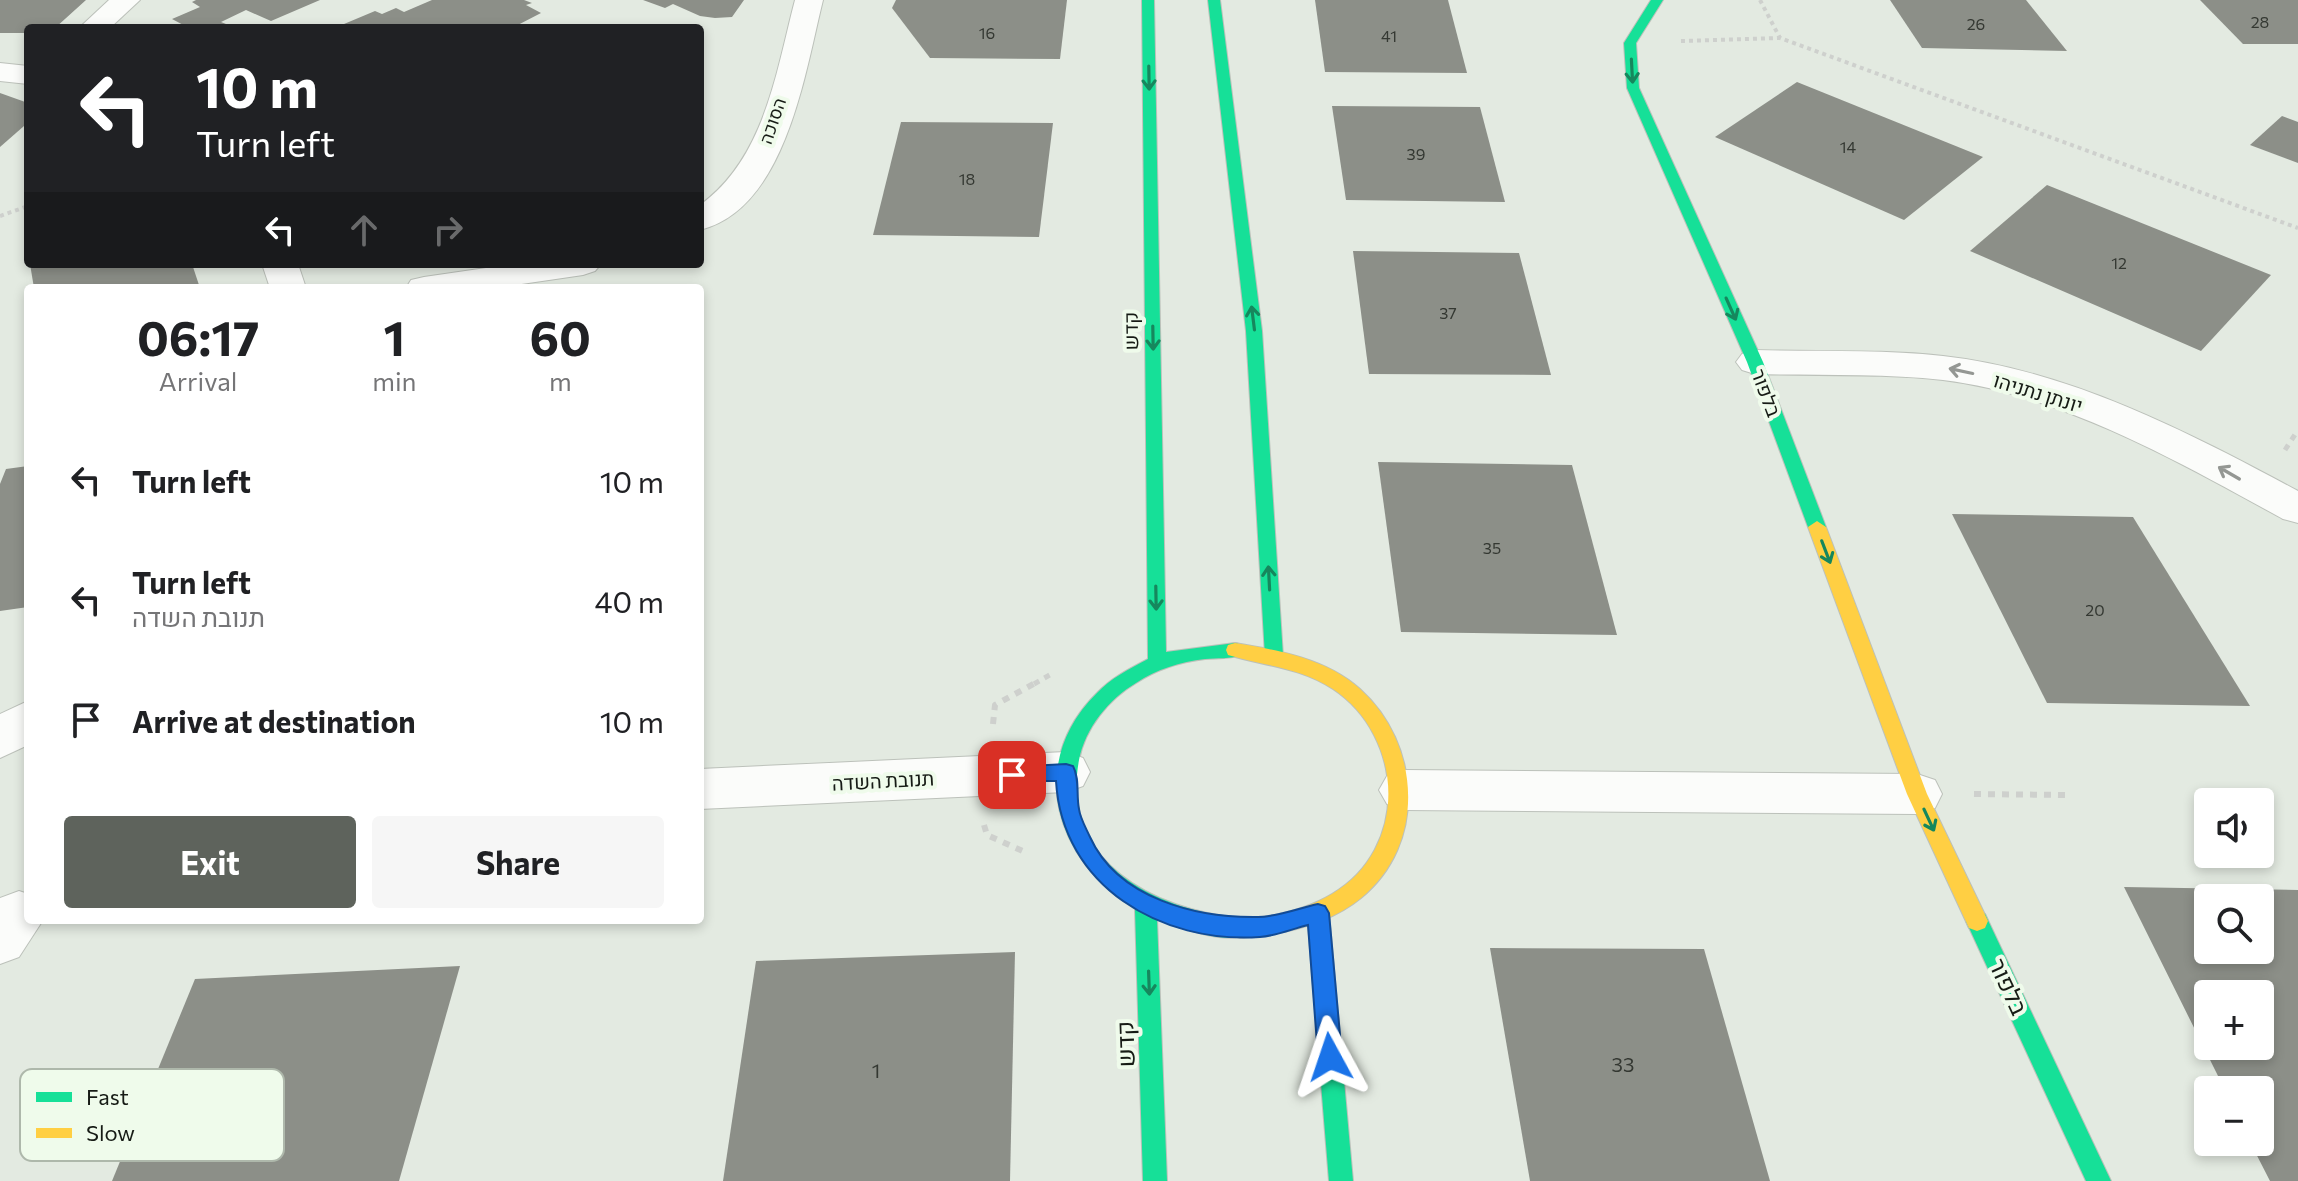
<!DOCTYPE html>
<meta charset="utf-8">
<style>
body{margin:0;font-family:Commissioner,Heebo,sans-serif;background:#f6f6f6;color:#202124;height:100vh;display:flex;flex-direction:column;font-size:30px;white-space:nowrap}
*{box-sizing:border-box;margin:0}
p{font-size:26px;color:#757577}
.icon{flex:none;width:44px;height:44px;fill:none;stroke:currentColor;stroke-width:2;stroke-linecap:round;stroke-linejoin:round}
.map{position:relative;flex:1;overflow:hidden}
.side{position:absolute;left:24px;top:284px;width:680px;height:640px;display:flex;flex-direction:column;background:#fff;border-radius:8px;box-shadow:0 4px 12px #0003}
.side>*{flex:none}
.banner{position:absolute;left:24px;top:24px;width:680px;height:244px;border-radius:8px;box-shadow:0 4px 12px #0003;background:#202124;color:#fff;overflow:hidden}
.fabs{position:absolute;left:2194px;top:788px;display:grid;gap:16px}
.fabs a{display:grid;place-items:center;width:80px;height:80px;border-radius:8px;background:#fff;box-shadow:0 4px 12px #0003;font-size:40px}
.pin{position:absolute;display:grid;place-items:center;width:68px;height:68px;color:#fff;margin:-34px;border-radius:16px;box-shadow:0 4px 12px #0006}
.me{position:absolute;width:88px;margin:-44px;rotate:355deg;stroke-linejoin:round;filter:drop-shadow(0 0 6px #0008)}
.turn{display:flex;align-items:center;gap:28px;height:168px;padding:0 40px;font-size:36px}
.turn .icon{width:104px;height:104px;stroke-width:2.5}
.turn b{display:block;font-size:56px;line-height:68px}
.lanes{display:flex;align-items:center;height:76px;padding:0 40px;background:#0003;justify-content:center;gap:40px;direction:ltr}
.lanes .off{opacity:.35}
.eta{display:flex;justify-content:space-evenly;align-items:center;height:136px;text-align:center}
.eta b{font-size:48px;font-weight:700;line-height:56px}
.button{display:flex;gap:16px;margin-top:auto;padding:16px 40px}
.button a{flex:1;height:92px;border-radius:8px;background:#5e635c;color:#fff;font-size:32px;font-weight:700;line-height:92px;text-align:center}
.button a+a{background:#f6f6f6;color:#202124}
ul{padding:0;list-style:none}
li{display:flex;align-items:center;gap:24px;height:120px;padding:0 40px}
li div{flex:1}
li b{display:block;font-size:30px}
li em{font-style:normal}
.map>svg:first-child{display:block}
</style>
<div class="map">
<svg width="2298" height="1181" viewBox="0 0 2298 1181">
<rect width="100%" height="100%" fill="#e3eae1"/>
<!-- building -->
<g fill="#8c8f88" fill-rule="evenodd">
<polygon points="0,0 86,0 55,28 28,28 28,33 0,33"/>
<polygon points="196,0 320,0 271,21 246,10 221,22 236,28 189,28 172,19 200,7 192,2"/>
<polygon points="432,0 524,0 532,3 526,5 541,13 512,28 352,28 344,24 375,11 382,14 396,8 404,12"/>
<polygon points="643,0 744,0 732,17 715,18 700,16 673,4 665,8"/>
<polygon points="896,0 1067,0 1060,59 930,58 892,8"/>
<polygon points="1315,0 1448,0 1467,73 1325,72"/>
<polygon points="1890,0 2026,0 2067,51 1922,48"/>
<polygon points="2200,0 2298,0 2298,44 2243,44"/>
<polygon points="1797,82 1983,157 1904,220 1715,137"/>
<polygon points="0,93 28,103 24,126 0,147"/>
<polygon points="1332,106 1480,107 1505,202 1346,200"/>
<polygon points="2282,116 2298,122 2298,163 2250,145"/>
<polygon points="901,122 1053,123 1039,237 873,235"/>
<polygon points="2047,185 2271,275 2201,351 1970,251"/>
<polygon points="1353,251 1519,253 1551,375 1369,374"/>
<polygon points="30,264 192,264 199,285 188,288 34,288"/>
<polygon points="1378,462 1572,465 1617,635 1401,632"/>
<polygon points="28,466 28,607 0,611 0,484 6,469"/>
<polygon points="1952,514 2133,517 2250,706 2047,703"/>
<path d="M2124,887L2298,890V1181H2270L2250,1142H2260V1090H2225ZM2208,898H2260V950H2208ZM2208,994H2260V1046H2208Z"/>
<polygon points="1490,948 1704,949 1770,1181 1530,1181"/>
<polygon points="1015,952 1010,1181 723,1181 756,961"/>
<polygon points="460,966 399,1181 112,1181 195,979"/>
</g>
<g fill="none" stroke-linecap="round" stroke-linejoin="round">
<defs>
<g id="street">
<polygon points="109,0 140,0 110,28 79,28"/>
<path d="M795,0H823C805,72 786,209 700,230V205C765,158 776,72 795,0Z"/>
<polygon points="0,63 28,66 28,84 0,81"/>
<polygon points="262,264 298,264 306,288 270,288"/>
<polygon points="513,264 601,264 595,271 583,275 494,288 406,288 411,280 424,277"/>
<path d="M1755,350C1817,352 1881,349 1943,356C2069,370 2188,432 2298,491V523L2283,519C2181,463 2060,394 1943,380C1881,373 1817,376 1755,374L1742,370L1736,362L1742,354Z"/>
<polygon points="28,701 28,745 0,758 0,714"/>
<polygon points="1066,752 1083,758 1090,772 1083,786 1066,792 700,809 700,769"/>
<polygon points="1404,770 1917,774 1935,780 1942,794 1935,808 1917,814 1404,810 1387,804 1379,790 1387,776"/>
<polygon points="19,891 28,894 28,920 43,920 19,957 0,964 0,898"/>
</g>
<g id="fast">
<path d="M1142,0H1154L1166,652L1235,643L1242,645L1244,650L1242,655C1230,659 1217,658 1205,659C1180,662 1157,669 1136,683C1109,699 1085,728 1079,760C1060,862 1154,910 1240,918L1248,921L1251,928L1248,935C1221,944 1182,928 1157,919L1167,1181H1143L1135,909C1056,861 1025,764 1097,693C1111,678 1129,669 1148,659Z"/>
<polygon points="1208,0 1220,0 1262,331 1283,656 1281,661 1267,661 1265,656 1246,331"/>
<polygon points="1651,0 1663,0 1636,43 1639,88 1763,362 1826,527 1823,531 1817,533 1808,527 1747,362 1627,88 1624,43"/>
<polygon points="1318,903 1326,906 1329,913 1353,1181 1329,1181 1307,913 1310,906"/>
<polygon points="1977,911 1985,914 2111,1181 2086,1181 1966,921 1969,914"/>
</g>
<g id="slow">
<polygon points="1817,521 1826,527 1927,794 1988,921 1985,928 1977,931 1969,928 1907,794 1808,527"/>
<path d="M1235,643C1278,650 1327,659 1360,689C1421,744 1427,844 1361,898C1328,925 1281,935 1240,938L1232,935L1229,928L1232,921C1244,917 1256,918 1268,916C1291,912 1312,906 1332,894C1409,849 1405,737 1333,689C1300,667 1264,666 1228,655L1226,650L1228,645Z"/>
</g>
</defs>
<!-- street casing -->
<use href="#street" stroke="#bcc1ba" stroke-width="2"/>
<!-- fast casing -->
<use href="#fast" stroke="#bcc1ba" stroke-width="2"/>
<!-- slow casing -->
<use href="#slow" stroke="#bcc1ba" stroke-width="2"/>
<!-- path-far2 -->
<g stroke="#ced0cd" stroke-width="4" stroke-dasharray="4 4" stroke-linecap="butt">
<polyline points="1760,0 1780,38"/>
<polyline points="1681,41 1780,38 2298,228"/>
<polyline points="0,216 28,206"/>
</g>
<!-- path-far1 -->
<g stroke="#ced0cd" stroke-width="5" stroke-dasharray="6 6" stroke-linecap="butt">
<polyline points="2285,450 2298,430"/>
<polyline points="1034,684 1053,673"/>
</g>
<!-- path -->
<g stroke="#ced0cd" stroke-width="6" stroke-dasharray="7 7" stroke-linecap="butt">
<polyline points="993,724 995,705 1037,682"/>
<polyline points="1974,794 2065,795"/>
<polyline points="984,825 987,835 1027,853"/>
</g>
<!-- street -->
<use href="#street" fill="#fbfcfa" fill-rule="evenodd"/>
<!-- fast -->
<use href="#fast" fill="#16e098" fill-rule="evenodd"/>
<!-- slow -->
<use href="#slow" fill="#ffcf43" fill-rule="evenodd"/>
</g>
<!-- one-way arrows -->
<defs><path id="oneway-shaft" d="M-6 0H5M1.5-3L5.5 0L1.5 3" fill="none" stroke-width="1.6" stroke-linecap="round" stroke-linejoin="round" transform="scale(2)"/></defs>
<g stroke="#16875d">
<use href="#oneway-shaft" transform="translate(1632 71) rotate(87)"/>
<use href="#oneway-shaft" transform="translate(1149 78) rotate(89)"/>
<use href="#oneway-shaft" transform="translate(1731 309) rotate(66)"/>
<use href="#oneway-shaft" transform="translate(1253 318) rotate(-97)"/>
<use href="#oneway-shaft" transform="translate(1153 338) rotate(89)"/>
<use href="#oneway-shaft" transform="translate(1826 552) rotate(69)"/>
<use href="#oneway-shaft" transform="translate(1269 578) rotate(-93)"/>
<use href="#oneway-shaft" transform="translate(1156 598) rotate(89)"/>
<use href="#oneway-shaft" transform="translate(1929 820) rotate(65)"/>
<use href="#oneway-shaft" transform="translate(1149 983) rotate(88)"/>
</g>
<g stroke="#949793">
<use href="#oneway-shaft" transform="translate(1961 371) rotate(-168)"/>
<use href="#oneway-shaft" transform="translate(2229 473) rotate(-150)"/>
</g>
<!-- route -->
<path fill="#1a73e8" stroke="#114b97" stroke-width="2" d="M1066,764L1073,766C1080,779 1076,795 1079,809C1080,818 1086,828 1090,837C1118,899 1197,918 1258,917C1277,917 1299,908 1318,904L1325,906L1329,913L1342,1057L1339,1064L1330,1068L1322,1064L1318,1057L1308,925C1292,929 1276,936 1260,937C1161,944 1062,886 1056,781H1005L1002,775L1005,769L1012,767Z"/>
<g text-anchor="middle" stroke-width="8" stroke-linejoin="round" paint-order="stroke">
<!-- number labels -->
<g font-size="16" fill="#343832">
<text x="2260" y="28">28</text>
<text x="1976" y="30">26</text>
<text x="987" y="39">16</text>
<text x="1389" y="42">41</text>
<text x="1848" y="153">14</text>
<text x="1416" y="160">39</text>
<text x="967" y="185">18</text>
<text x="2119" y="269">12</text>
<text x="1448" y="319">37</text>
<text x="1492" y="554">35</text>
<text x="2095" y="616">20</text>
</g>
<!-- far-street labels -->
<g font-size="18" fill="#161b15" stroke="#effbeb">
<text transform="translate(773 121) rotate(-71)" y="6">הסוכה</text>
</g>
<!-- street labels -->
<g font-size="20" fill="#161b15" stroke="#effbeb">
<text transform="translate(1131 331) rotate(-91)" y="7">קדש</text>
<text transform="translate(1766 393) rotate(69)" y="7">בלפור</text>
<text transform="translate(2038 393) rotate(17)" y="7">יונתן נתניהו</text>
<text transform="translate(883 781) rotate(-3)" y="7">תנובת השדה</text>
</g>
<!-- near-number labels -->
<g font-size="20" fill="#343832">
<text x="1623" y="1072">33</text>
<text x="876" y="1078">1</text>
</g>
<!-- near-street labels -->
<g font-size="24" fill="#161b15" stroke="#effbeb">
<text transform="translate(2008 987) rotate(65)" y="8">בלפור</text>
<text transform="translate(1126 1044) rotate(-92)" y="8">קדש</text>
</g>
</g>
<!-- legend -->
<rect x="20" y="1069" width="264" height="92" rx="12" fill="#effbeb" stroke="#aeb8ab" stroke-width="2"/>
<rect x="36" y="1092" width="36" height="10" fill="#16e098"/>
<rect x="36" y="1128" width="36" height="10" fill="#ffcf43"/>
<g font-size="22" fill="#161b15">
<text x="86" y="1105">Fast</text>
<text x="86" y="1141">Slow</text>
</g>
</svg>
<div class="fabs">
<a><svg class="icon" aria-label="sound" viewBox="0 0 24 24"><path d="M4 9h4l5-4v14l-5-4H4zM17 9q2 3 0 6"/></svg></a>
<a><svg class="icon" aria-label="search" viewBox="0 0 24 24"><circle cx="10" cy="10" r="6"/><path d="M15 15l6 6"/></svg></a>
<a>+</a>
<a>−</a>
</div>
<div class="pin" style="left:1012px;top:775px;background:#d93025"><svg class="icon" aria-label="arrive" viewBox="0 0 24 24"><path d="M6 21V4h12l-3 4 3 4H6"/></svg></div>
<svg class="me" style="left:1330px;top:1057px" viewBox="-20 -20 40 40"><path d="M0-17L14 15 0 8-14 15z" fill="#1a73e8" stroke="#fff" stroke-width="4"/></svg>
<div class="banner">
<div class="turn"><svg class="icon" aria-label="left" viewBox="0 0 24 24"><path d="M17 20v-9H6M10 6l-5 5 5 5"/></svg><div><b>10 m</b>Turn left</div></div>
<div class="lanes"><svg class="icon" aria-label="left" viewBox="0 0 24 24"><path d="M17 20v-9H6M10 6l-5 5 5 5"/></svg><svg class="icon off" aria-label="ahead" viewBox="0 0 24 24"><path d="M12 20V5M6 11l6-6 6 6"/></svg><svg class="icon off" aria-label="right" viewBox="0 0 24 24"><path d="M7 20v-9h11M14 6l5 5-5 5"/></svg></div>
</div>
<section class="side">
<div class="eta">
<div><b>06:17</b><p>Arrival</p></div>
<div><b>1</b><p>min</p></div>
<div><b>60</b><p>m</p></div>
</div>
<ul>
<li><svg class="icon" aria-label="left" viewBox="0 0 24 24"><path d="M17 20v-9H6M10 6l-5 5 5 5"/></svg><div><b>Turn left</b></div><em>10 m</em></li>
<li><svg class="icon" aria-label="left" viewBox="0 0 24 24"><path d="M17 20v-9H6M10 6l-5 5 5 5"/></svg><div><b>Turn left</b><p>תנובת השדה</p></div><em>40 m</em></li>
<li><svg class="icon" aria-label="arrive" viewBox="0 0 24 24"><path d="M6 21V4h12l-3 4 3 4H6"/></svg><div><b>Arrive at destination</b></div><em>10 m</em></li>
</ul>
<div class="button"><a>Exit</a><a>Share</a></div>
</section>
</div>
